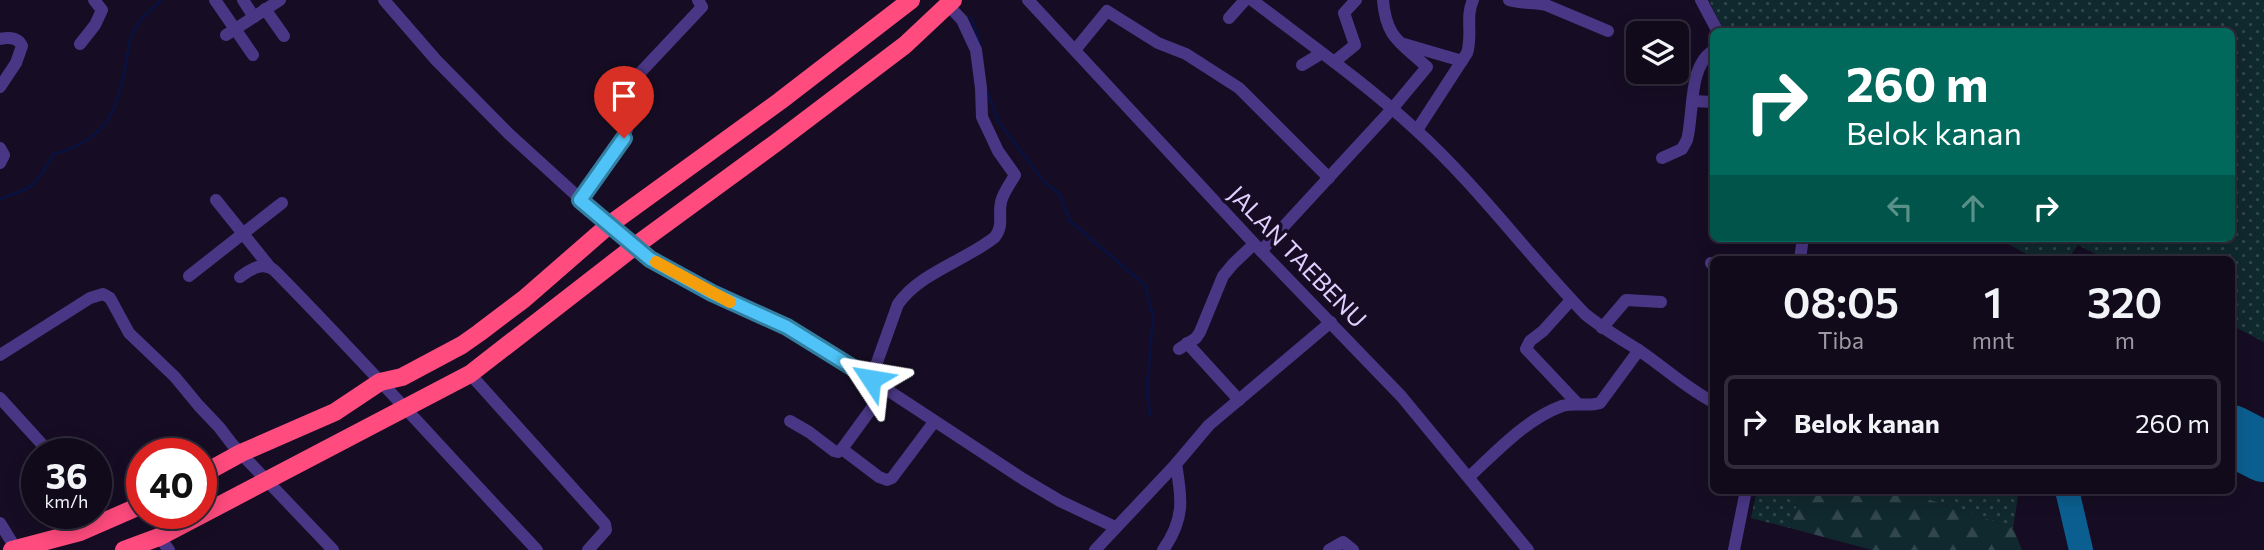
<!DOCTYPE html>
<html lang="id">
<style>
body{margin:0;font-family:Commissioner,sans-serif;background:#191324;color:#f1f3f6;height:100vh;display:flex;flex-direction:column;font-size:26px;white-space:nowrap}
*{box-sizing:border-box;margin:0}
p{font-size:23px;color:#9c9aa3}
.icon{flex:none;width:38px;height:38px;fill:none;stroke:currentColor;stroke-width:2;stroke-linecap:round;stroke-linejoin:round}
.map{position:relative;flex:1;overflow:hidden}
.details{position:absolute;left:1710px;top:256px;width:525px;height:238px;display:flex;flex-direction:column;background:#100a1b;border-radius:10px;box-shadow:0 4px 18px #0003,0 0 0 2px #302b3a}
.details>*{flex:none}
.top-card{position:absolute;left:1710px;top:28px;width:525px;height:214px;border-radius:10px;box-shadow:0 4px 18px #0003,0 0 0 2px #302b3a;background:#00695c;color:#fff;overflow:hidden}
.tools{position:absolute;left:1626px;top:21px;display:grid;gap:14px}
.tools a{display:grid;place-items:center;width:63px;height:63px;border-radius:10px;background:#100a1b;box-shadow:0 4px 18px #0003,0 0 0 2px #302b3a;font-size:35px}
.speed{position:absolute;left:21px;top:438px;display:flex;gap:14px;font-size:35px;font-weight:700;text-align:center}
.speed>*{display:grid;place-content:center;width:91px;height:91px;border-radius:50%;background:#100a1b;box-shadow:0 4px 18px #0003,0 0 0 2px #302b3a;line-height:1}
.speed small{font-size:18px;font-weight:400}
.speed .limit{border:10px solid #d22;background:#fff;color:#111}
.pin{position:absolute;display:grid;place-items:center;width:60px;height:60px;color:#fff;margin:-72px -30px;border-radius:50% 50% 50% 0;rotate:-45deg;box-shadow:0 0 7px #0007}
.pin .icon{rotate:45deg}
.me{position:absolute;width:77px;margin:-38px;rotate:303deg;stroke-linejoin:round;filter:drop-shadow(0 0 5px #0008)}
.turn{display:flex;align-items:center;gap:24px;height:147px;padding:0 21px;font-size:32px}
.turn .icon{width:91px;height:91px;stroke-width:2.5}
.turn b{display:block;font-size:49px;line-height:60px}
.lanes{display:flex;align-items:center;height:66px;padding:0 21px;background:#0003;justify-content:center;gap:35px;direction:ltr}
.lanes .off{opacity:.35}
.eta{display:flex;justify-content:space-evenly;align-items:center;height:119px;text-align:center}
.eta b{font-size:42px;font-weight:600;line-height:49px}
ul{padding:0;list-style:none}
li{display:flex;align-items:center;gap:21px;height:94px;margin:0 14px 10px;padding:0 7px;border:4px solid #302b3a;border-radius:10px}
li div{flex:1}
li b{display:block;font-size:26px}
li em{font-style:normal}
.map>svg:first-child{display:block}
</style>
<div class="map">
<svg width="2264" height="550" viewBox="0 0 2264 550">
<defs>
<pattern id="grass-dots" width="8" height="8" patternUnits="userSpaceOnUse" patternTransform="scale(1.75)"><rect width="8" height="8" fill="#10292e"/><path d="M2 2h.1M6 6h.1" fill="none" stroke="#32474d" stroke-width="1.8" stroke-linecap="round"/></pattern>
<pattern id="forest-firs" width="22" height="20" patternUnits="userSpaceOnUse" patternTransform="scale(1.75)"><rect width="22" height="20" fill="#10292e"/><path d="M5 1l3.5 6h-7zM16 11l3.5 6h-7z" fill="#32474d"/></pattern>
</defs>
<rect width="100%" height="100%" fill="#160d24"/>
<!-- grass -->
<g fill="url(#grass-dots)">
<polygon points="1709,0 2264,0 2264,342 2231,325 2231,259 2105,259 2078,245 2068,259 2036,259 1997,238 2231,238 2231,32 1724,31"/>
<polygon points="1757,490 1801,490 1790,528 1751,518"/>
<polygon points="1901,490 2019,490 2013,528"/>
</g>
<!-- forest -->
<polygon fill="url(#forest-firs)" points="1801,490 1901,490 2013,528 2022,550 1872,550 1790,528"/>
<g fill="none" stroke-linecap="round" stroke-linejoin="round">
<!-- stream -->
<g stroke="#081242" stroke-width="2.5">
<polyline points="971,17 980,43"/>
<polyline points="987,91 998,121 1045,183 1059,193 1070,221 1145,285 1153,316 1147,390 1150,415"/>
<path d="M0,199C37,186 34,187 54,154C107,139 116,114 126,64C128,53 128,41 133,32C140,16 151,12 161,0"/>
</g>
<!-- taxiway -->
<polyline stroke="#0b5f90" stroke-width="24" points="2067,490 2081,550"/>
<!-- runway -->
<polyline stroke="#0b5f90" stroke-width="60" points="2231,435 2264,452"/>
<!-- minor -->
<g stroke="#493785" stroke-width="12">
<polyline points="215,0 253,55"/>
<polyline points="243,0 254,17"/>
<polyline points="384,0 436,60 510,135 609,225 650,259 712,294 787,327 816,343 1023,479 1060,501 1115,527"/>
<polyline points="1028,0 1261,251 1401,396 1528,550"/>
<path d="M1252,0C1307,42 1364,82 1415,129C1477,185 1527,254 1585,314C1602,328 1621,339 1640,351C1665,368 1686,388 1713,402"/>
<path d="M1509,0C1522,4 1533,2 1546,5L1608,31"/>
<polyline points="1701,0 1718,32"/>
<polyline points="265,9 284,36"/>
<polyline points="1229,18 1245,0"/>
<polyline points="226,35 280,0"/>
<path d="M0,39C9,37 18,37 22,46L16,63L0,87"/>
<polyline points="80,44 95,25 102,10 94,0"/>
<polyline points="1404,44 1462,61"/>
<polyline points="1075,50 1107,11 1158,43 1186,54 1239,88 1329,178"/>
<polyline points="1334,62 1355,45 1344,13 1356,0"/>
<polyline points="1302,65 1322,53"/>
<polyline points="1693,101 1713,102"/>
<path d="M1417,130L1467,53C1473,35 1465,17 1473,0"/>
<polyline points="0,148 4,155 0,163"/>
<path d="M1662,158L1682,149L1687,140C1694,114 1688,66 1713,51"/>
<polyline points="216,200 269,266"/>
<polyline points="580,200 624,138 631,117 618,101 638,75 702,7 698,0"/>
<path d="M1261,251L1392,109L1427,67C1400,42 1386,38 1383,0"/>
<polyline points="1800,259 1803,238"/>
<polyline points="1711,263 1713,263"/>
<polyline points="189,276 282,203"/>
<path d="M240,277C250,270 262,261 274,270C364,361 449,457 537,550"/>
<polyline points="1571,300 1543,331 1530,341 1526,349 1577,403"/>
<polyline points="1602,328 1626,300 1661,302"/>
<polyline points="1187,343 1239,400"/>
<polyline points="1179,349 1196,338 1200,332 1223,276 1233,264 1254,244"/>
<polyline points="0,355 90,298 103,294 110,298 129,333 175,377 199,406 219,427 232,444 333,550"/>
<polyline points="470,374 605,524 606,530 588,550"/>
<path d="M871,379L898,304C921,272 965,261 995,237C1004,225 998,215 1001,202C1003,193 1010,184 1015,175L998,151L982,117L981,88L976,50L962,20L948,5"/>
<polyline points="885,390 842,449 879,477 887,480 892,478 934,422"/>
<polyline points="0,398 50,453"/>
<polyline points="790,421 809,432 834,451 838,452 842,449"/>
<path d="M1469,477C1496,452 1526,419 1562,406C1575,402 1587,407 1600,403L1639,350"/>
<polyline points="0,523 16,549"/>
<polyline points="159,537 169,550"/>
<polyline points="1095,550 1176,464 1209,425 1331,322"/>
<path d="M1163,550C1185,519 1182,499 1176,464"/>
<polyline points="1329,550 1343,542 1353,550"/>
<polyline points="1734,550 1746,490"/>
</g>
<!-- highway -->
<g stroke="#ff4b7e" stroke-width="18">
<polyline points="201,475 241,453 335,412 380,382 402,377 462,345 479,333 524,299 609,225 780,101 911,0"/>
<polyline points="12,550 80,532 142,505"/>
<polyline points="124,550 159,537 470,374 635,246 777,142 905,45 953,0"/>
</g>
</g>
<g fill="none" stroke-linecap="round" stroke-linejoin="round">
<defs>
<polyline id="route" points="624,138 580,200 650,259 712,293 787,327 871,379"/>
</defs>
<!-- route casing -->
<use href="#route" stroke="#337fa1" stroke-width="18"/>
<!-- route -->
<use href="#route" stroke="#4fc3f7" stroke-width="12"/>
<!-- slow -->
<polyline stroke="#f59e0b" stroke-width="12" points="656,262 730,302"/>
</g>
<g text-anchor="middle" stroke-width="7" stroke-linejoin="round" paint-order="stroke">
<!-- street labels -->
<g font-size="24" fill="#dfd0ff" stroke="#160d24">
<text transform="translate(1297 257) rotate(46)" y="8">JALAN TAEBENU</text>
</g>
</g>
</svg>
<div class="tools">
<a><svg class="icon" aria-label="layers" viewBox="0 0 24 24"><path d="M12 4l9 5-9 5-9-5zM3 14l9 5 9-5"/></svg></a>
</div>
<div class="speed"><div>36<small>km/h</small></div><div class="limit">40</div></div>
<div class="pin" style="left:624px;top:138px;background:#d93025"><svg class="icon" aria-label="arrive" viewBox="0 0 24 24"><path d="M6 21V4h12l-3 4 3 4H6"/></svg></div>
<svg class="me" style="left:871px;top:379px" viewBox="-20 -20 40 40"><path d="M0-17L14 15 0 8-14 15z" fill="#4fc3f7" stroke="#fff" stroke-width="4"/></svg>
<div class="top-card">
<div class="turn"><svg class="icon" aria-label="right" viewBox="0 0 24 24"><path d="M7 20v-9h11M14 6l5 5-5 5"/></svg><div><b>260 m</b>Belok kanan</div></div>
<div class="lanes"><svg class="icon off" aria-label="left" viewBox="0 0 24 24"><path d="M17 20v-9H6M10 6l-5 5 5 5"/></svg><svg class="icon off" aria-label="ahead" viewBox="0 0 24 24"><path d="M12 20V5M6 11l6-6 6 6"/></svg><svg class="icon" aria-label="right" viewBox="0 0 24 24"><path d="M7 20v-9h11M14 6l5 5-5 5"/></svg></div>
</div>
<section class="details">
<div class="eta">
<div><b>08:05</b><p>Tiba</p></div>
<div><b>1</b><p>mnt</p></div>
<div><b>320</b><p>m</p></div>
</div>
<ul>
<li><svg class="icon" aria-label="right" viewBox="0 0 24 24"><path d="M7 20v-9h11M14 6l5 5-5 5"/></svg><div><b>Belok kanan</b></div><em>260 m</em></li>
</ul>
</section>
</div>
